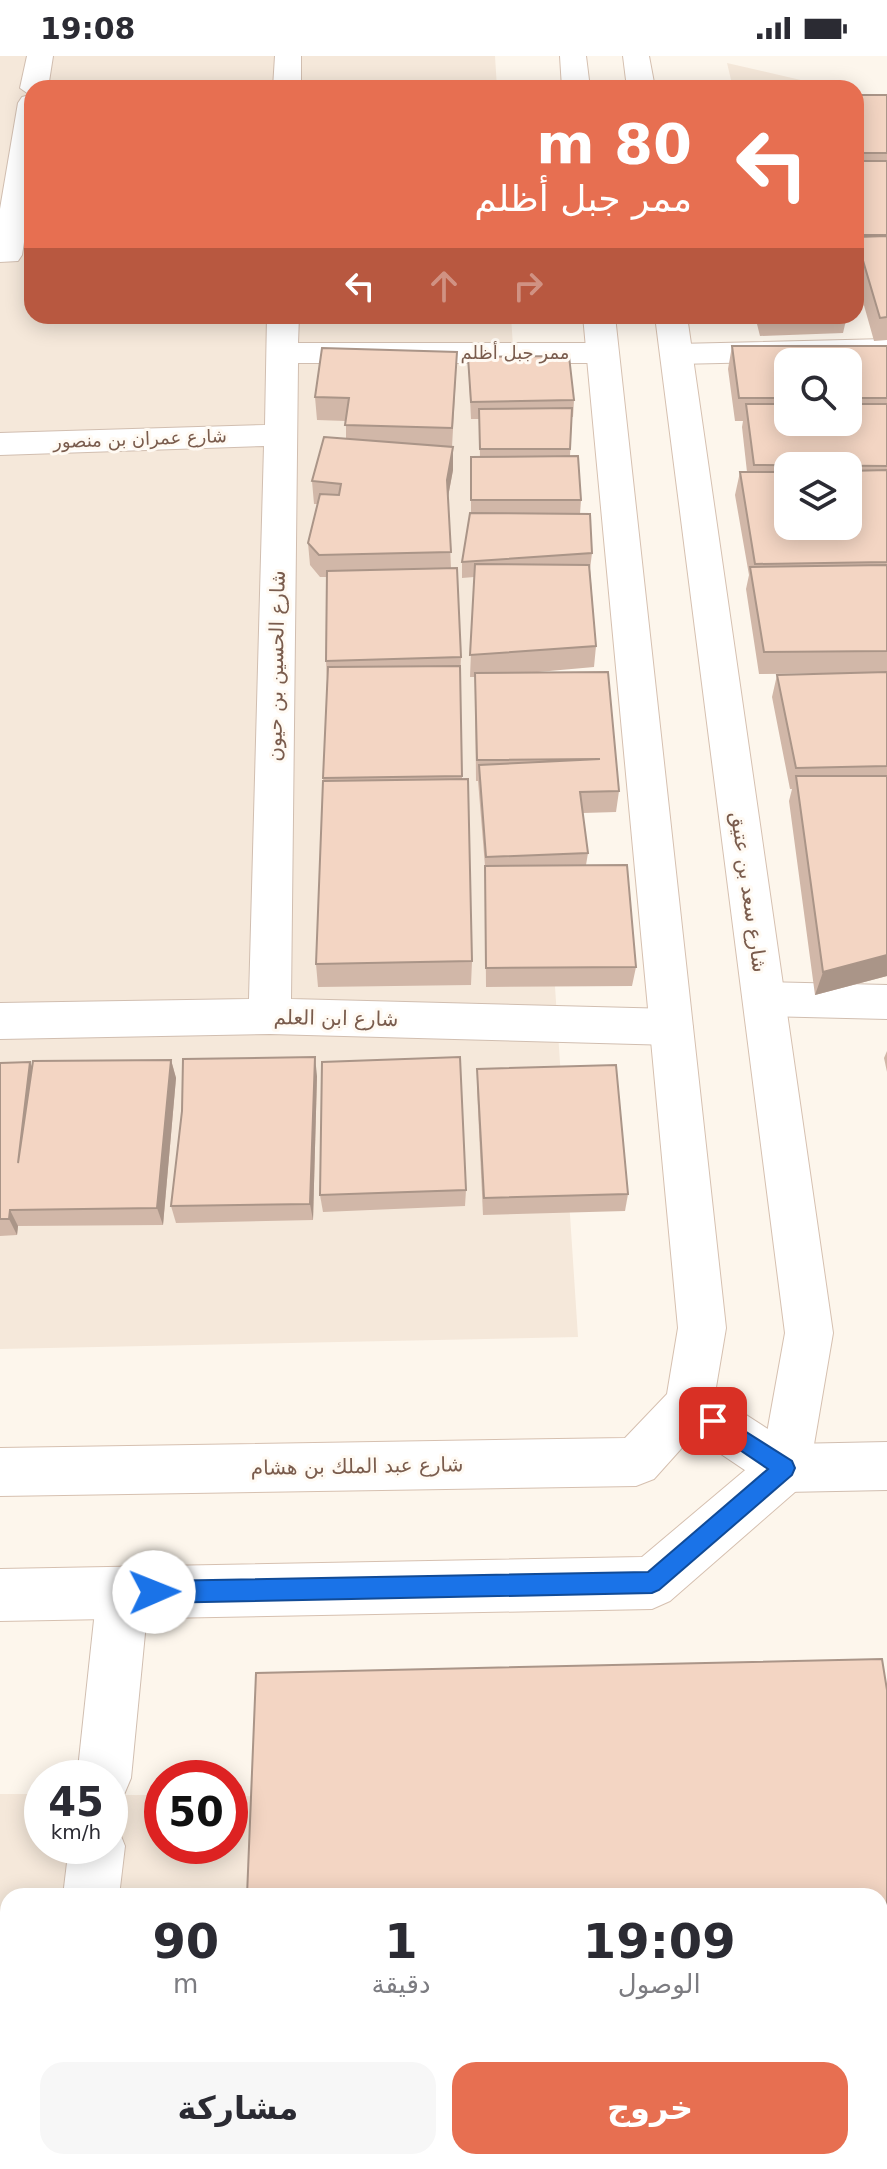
<!DOCTYPE html>
<html lang="ar">
<meta charset="utf-8">
<style>
body{margin:0;font-family:"DejaVu Sans","Noto Naskh Arabic",sans-serif;background:#f7f7f7;color:#2b2b33;direction:rtl;height:100vh;display:flex;flex-direction:column;font-size:30px;white-space:nowrap}
*{box-sizing:border-box;margin:0}
p{font-size:26px;color:#7c7c81}
.icon{flex:none;width:44px;height:44px;fill:none;stroke:currentColor;stroke-width:2;stroke-linecap:round;stroke-linejoin:round}
.map{position:relative;flex:1;overflow:hidden;direction:ltr}
.drawer{position:absolute;left:0px;top:1832px;width:888px;height:282px;display:flex;flex-direction:column;background:#fff;border-radius:24px 24px 0 0;box-shadow:0 4px 20px #0003;direction:rtl}
.drawer>*{flex:none}
.hud{position:absolute;left:24px;top:24px;width:840px;height:244px;border-radius:24px;box-shadow:0 4px 20px #0003;direction:rtl;background:#e76f51;color:#fff;overflow:hidden}
.tools{position:absolute;left:774px;top:292px;display:grid;gap:16px}
.tools a{display:grid;place-items:center;width:88px;height:88px;border-radius:16px;background:#fff;box-shadow:0 4px 20px #0003;font-size:40px}
.speed{position:absolute;left:24px;top:1704px;display:flex;gap:16px;font-size:40px;font-weight:700;text-align:center}
.speed>*{display:grid;place-content:center;width:104px;height:104px;border-radius:50%;background:#fff;box-shadow:0 4px 20px #0003;line-height:1}
.speed small{font-size:20px;font-weight:400}
.speed .limit{border:12px solid #d22;background:#fff;color:#111}
.pin{position:absolute;display:grid;place-items:center;width:68px;height:68px;color:#fff;margin:-34px;border-radius:16px;box-shadow:0 4px 12px #0006}
.me{position:absolute;width:88px;margin:-44px;rotate:89deg;stroke-linejoin:round;filter:drop-shadow(0 0 6px #0008)}
.turn{display:flex;align-items:center;gap:28px;height:168px;padding:0 40px;font-size:36px}
.turn .icon{width:104px;height:104px;stroke-width:2.5}
.turn b{display:block;font-size:56px;line-height:68px}
.lanes{display:flex;align-items:center;height:76px;padding:0 40px;background:#0003;justify-content:center;gap:40px;direction:ltr}
.lanes .off{opacity:.35}
.eta{display:flex;justify-content:space-evenly;align-items:center;height:136px;text-align:center}
.eta b{font-size:48px;font-weight:800;line-height:56px}
.primary-button{display:flex;gap:16px;margin-top:auto;padding:16px 40px}
.primary-button a{flex:1;height:92px;border-radius:24px;background:#e76f51;color:#fff;font-size:32px;font-weight:800;line-height:92px;text-align:center}
.primary-button a+a{background:#f7f7f7;color:#2b2b33}
.status{display:flex;justify-content:space-between;align-items:center;height:56px;padding:0 40px;background:#fff;direction:ltr}
.status svg{height:22px;fill:currentColor}
.map>svg:first-child{display:block}
</style>
<div class="status"><b>19:08</b><svg viewBox="0 0 49 12"><path d="M0 12V9h3v3zM5 12V6h3v6zM10 12V3h3v9zM15 12V0h3v12zM26 1h20v11H26zM47 4h2v5h-2z"/></svg></div>
<div class="map">
<svg width="887" height="2113" viewBox="0 0 887 2113">
<rect width="100%" height="100%" fill="#fdf6ec"/>
<!-- residential -->
<g fill="#f5e8da">
<polygon points="0,0 495,0 497,32 32,32 32,260 511,260 578,1281 0,1293"/>
<polygon points="727,7 835,32 733,32"/>
<polygon points="0,1738 42,1738 42,1790 110,1790 110,1739 162,1739 162,1790 230,1790 230,1740 836,1745 851,1840 8,1840 8,2106 880,2106 887,2113 0,2113"/>
</g>
<g fill="none" stroke-linecap="round" stroke-linejoin="round">
<defs>
<g id="street">
<polygon points="27,0 53,0 48,32 32,32 32,135 22,199 18,205 0,206 0,153 18,47 22,41 30,39 20,32"/>
<polygon points="275,0 301,0 301,32 273,32"/>
<polygon points="267,260 299,260 298,287 603,287 614,290 619,297 614,304 603,307 298,307 291,943 672,953 687,958 693,971 687,984 672,989 270,978 0,983 0,947 249,943 264,390 0,399 0,377 265,369"/>
<polygon points="887,283 887,303 677,308 666,305 661,298 666,291 677,288"/>
<polygon points="764,926 887,929 887,963 764,960 749,955 743,943 749,931"/>
<polygon points="689,1326 706,1333 791,1388 887,1386 887,1434 785,1436 767,1429 672,1365 665,1349 672,1333"/>
<polygon points="123,1510 141,1518 149,1536 131,1722 123,1741 110,1747 110,1722 77,1722 97,1536 105,1518"/>
<polygon points="110,1767 117,1770 125,1790 119,1840 63,1840 69,1790 110,1790"/>
<polygon points="33,2106 95,2106 94,2113 32,2113"/>
</g>
<g id="secondary">
<polygon points="560,0 586,0 590,32 562,32"/>
<polygon points="623,0 649,0 655,32 627,32"/>
<polygon points="583,260 615,260 726,1272 713,1349 706,1365 654,1423 636,1430 0,1440 0,1392 625,1382 667,1338 678,1272"/>
<polygon points="655,260 687,260 833,1277 810,1412 803,1429 670,1545 652,1553 0,1565 0,1513 642,1501 763,1399 785,1277"/>
</g>
</defs>
<!-- street casing -->
<use href="#street" stroke="#d1beb0" stroke-width="2"/>
<!-- secondary casing -->
<use href="#secondary" stroke="#d6c0b0" stroke-width="2"/>
<!-- street -->
<use href="#street" fill="#fff" fill-rule="evenodd"/>
<!-- secondary -->
<use href="#secondary" fill="#fff" fill-rule="evenodd"/>
</g>
<!-- wall -->
<g fill="#d1b7a8" fill-rule="evenodd">
<polygon points="856,39 887,39 887,284 874,285 856,221"/>
<polygon points="755,260 847,260 843,277 760,280"/>
<path d="M732,290H887V920L815,939L789,745L792,733H790L772,641L777,619L868,617L759,618L746,533L749,519L735,439L740,416H747L742,371L743,365H735L728,313ZM788,306H848V366H788ZM788,410H848V470H788Z"/>
<polygon points="468,301 574,344 573,361 572,361 570,400 581,444 580,458 592,497 590,513 596,590 594,611 527,617 619,735 616,756 583,757 588,797 586,809 636,911 632,930 486,931 485,810 478,725 476,725 475,621 470,621 474,521 462,522 462,506 471,457 471,401 480,401 479,363 471,363"/>
<polygon points="456,319 452,391 453,414 448,441 451,512 461,601 460,623 462,723 472,905 471,929 318,931 316,908 327,623 326,605 327,521 320,521 310,509 308,487 318,448 314,448 312,425 346,383 346,365 317,364 315,341"/>
<polygon points="887,995 887,1016 884,1002"/>
<polygon points="171,1004 176,1022 163,1169 18,1170 17,1179 0,1180 0,1007 32,1012"/>
<polygon points="477,1013 628,1138 625,1155 483,1159 477,1032"/>
<polygon points="317,1020 313,1164 176,1167 171,1150 182,1055"/>
<polygon points="466,1134 465,1150 323,1156 320,1139"/>
<rect x="541" y="2106" width="270" height="7"/>
<polygon points="829,2106 880,2106 887,2113 829,2113"/>
</g>
<!-- shaded-wall -->
<g fill="#aa9588">
<polygon points="453,391 453,414 447,446 447,424"/>
<polygon points="887,899 887,920 815,939 823,916"/>
<polygon points="315,1001 317,1020 313,1164 310,1148"/>
<polygon points="171,1004 176,1022 163,1169 157,1152"/>
<polygon points="30,1006 38,1025 18,1107"/>
<polygon points="10,1154 18,1170 17,1179 9,1163"/>
</g>
<!-- building -->
<g fill="#f3d5c3" stroke="#aa9588" stroke-width="2">
<polygon points="856,39 887,39 887,97 858,97 856,90"/>
<polygon points="856,105 887,105 887,179 856,179 856,163 860,163 856,146"/>
<polygon points="887,180 887,261 880,262 856,181"/>
<polygon points="732,290 887,290 887,342 848,342 848,306 788,306 788,342 739,342"/>
<polygon points="322,292 457,296 452,372 345,369 349,342 315,341"/>
<polygon points="569,300 574,344 471,346 468,301"/>
<polygon points="746,348 788,348 788,366 848,366 848,348 887,348 887,410 754,409"/>
<polygon points="572,352 570,393 480,393 479,353"/>
<polygon points="324,381 453,391 447,424 451,496 319,499 308,487 320,438 339,439 341,428 312,425"/>
<polygon points="578,400 581,444 471,444 471,401"/>
<polygon points="887,414 887,506 755,508 740,416 788,416 788,470 848,470 848,415"/>
<polygon points="470,457 590,458 592,497 462,506"/>
<polygon points="475,508 589,509 596,590 470,599"/>
<polygon points="887,509 887,595 764,596 750,511"/>
<polygon points="457,512 461,601 326,605 327,515"/>
<polygon points="460,610 462,720 323,722 328,611"/>
<polygon points="608,616 619,735 580,736 588,797 486,801 479,709 600,703 477,704 475,617"/>
<polygon points="887,616 887,710 796,712 777,619"/>
<polygon points="796,720 887,720 887,899 823,916"/>
<polygon points="468,723 472,905 316,908 323,725"/>
<polygon points="627,809 636,911 486,912 485,810"/>
<polygon points="315,1001 310,1148 171,1150 182,1055 183,1003"/>
<polygon points="460,1001 466,1134 320,1139 322,1006"/>
<polygon points="171,1004 157,1152 10,1154 9,1163 0,1163 0,1007 30,1006 18,1107 33,1005"/>
<polygon points="616,1009 628,1138 484,1142 477,1013"/>
<polygon points="882,1603 887,1634 887,1861 880,1862 880,1840 247,1840 256,1617"/>
<polygon points="880,1906 887,1906 887,2113 839,2113 838,2106 880,2106"/>
<polygon points="183,2106 374,2106 374,2113 182,2113"/>
<polygon points="401,2106 535,2106 536,2113 401,2113"/>
<polygon points="543,2106 675,2106 676,2113 544,2113"/>
<polygon points="679,2106 811,2106 811,2113 680,2113"/>
</g>
<!-- route -->
<polygon fill="#1a73e8" stroke="#114b97" stroke-width="2" points="713,1355 792,1405 795,1412 792,1419 659,1534 652,1537 154,1547 146,1543 143,1536 146,1528 154,1525 648,1516 768,1413 706,1371 703,1365 706,1358"/>
<g text-anchor="middle" stroke-width="6" stroke-linejoin="round" paint-order="stroke">
<!-- far-street labels -->
<g font-size="18" fill="#7a5c4d" stroke="#fffaf3">
<text x="515" y="303">ممر جبل أظلم</text>
<text transform="translate(140 383) rotate(-2)" y="6">شارع عمران بن منصور</text>
</g>
<!-- street labels -->
<g font-size="20" fill="#7a5c4d" stroke="#fffaf3">
<text transform="translate(276 610) rotate(-89)" y="7">شارع الحسين بن حيون</text>
<text transform="translate(749 836) rotate(82)" y="7">شارع سعد بن عتيق</text>
<text transform="translate(336 962) rotate(1)" y="7">شارع ابن العلم</text>
<text transform="translate(357 1410) rotate(-1)" y="7">شارع عبد الملك بن هشام</text>
</g>
</g>
</svg>
<div class="tools">
<a><svg class="icon" aria-label="search" viewBox="0 0 24 24"><circle cx="10" cy="10" r="6"/><path d="M15 15l6 6"/></svg></a>
<a><svg class="icon" aria-label="layers" viewBox="0 0 24 24"><path d="M12 4l9 5-9 5-9-5zM3 14l9 5 9-5"/></svg></a>
</div>
<div class="speed"><div>45<small>km/h</small></div><div class="limit">50</div></div>
<div class="pin" style="left:713px;top:1365px;background:#d93025"><svg class="icon" aria-label="arrive" viewBox="0 0 24 24"><path d="M6 21V4h12l-3 4 3 4H6"/></svg></div>
<svg class="me" style="left:154px;top:1536px" viewBox="-20 -20 40 40"><circle r="19" fill="#fff"/><path d="M0-13L10 11 0 6-10 11z" fill="#1a73e8"/></svg>
<div class="hud">
<div class="turn"><svg class="icon" aria-label="left" viewBox="0 0 24 24"><path d="M17 20v-9H6M10 6l-5 5 5 5"/></svg><div><b>80 m</b>ممر جبل أظلم</div></div>
<div class="lanes"><svg class="icon" aria-label="left" viewBox="0 0 24 24"><path d="M17 20v-9H6M10 6l-5 5 5 5"/></svg><svg class="icon off" aria-label="ahead" viewBox="0 0 24 24"><path d="M12 20V5M6 11l6-6 6 6"/></svg><svg class="icon off" aria-label="right" viewBox="0 0 24 24"><path d="M7 20v-9h11M14 6l5 5-5 5"/></svg></div>
</div>
<section class="drawer">
<div class="eta">
<div><b>19:09</b><p>الوصول</p></div>
<div><b>1</b><p>دقيقة</p></div>
<div><b>90</b><p>m</p></div>
</div>
<div class="primary-button"><a>خروج</a><a>مشاركة</a></div>
</section>
</div>
